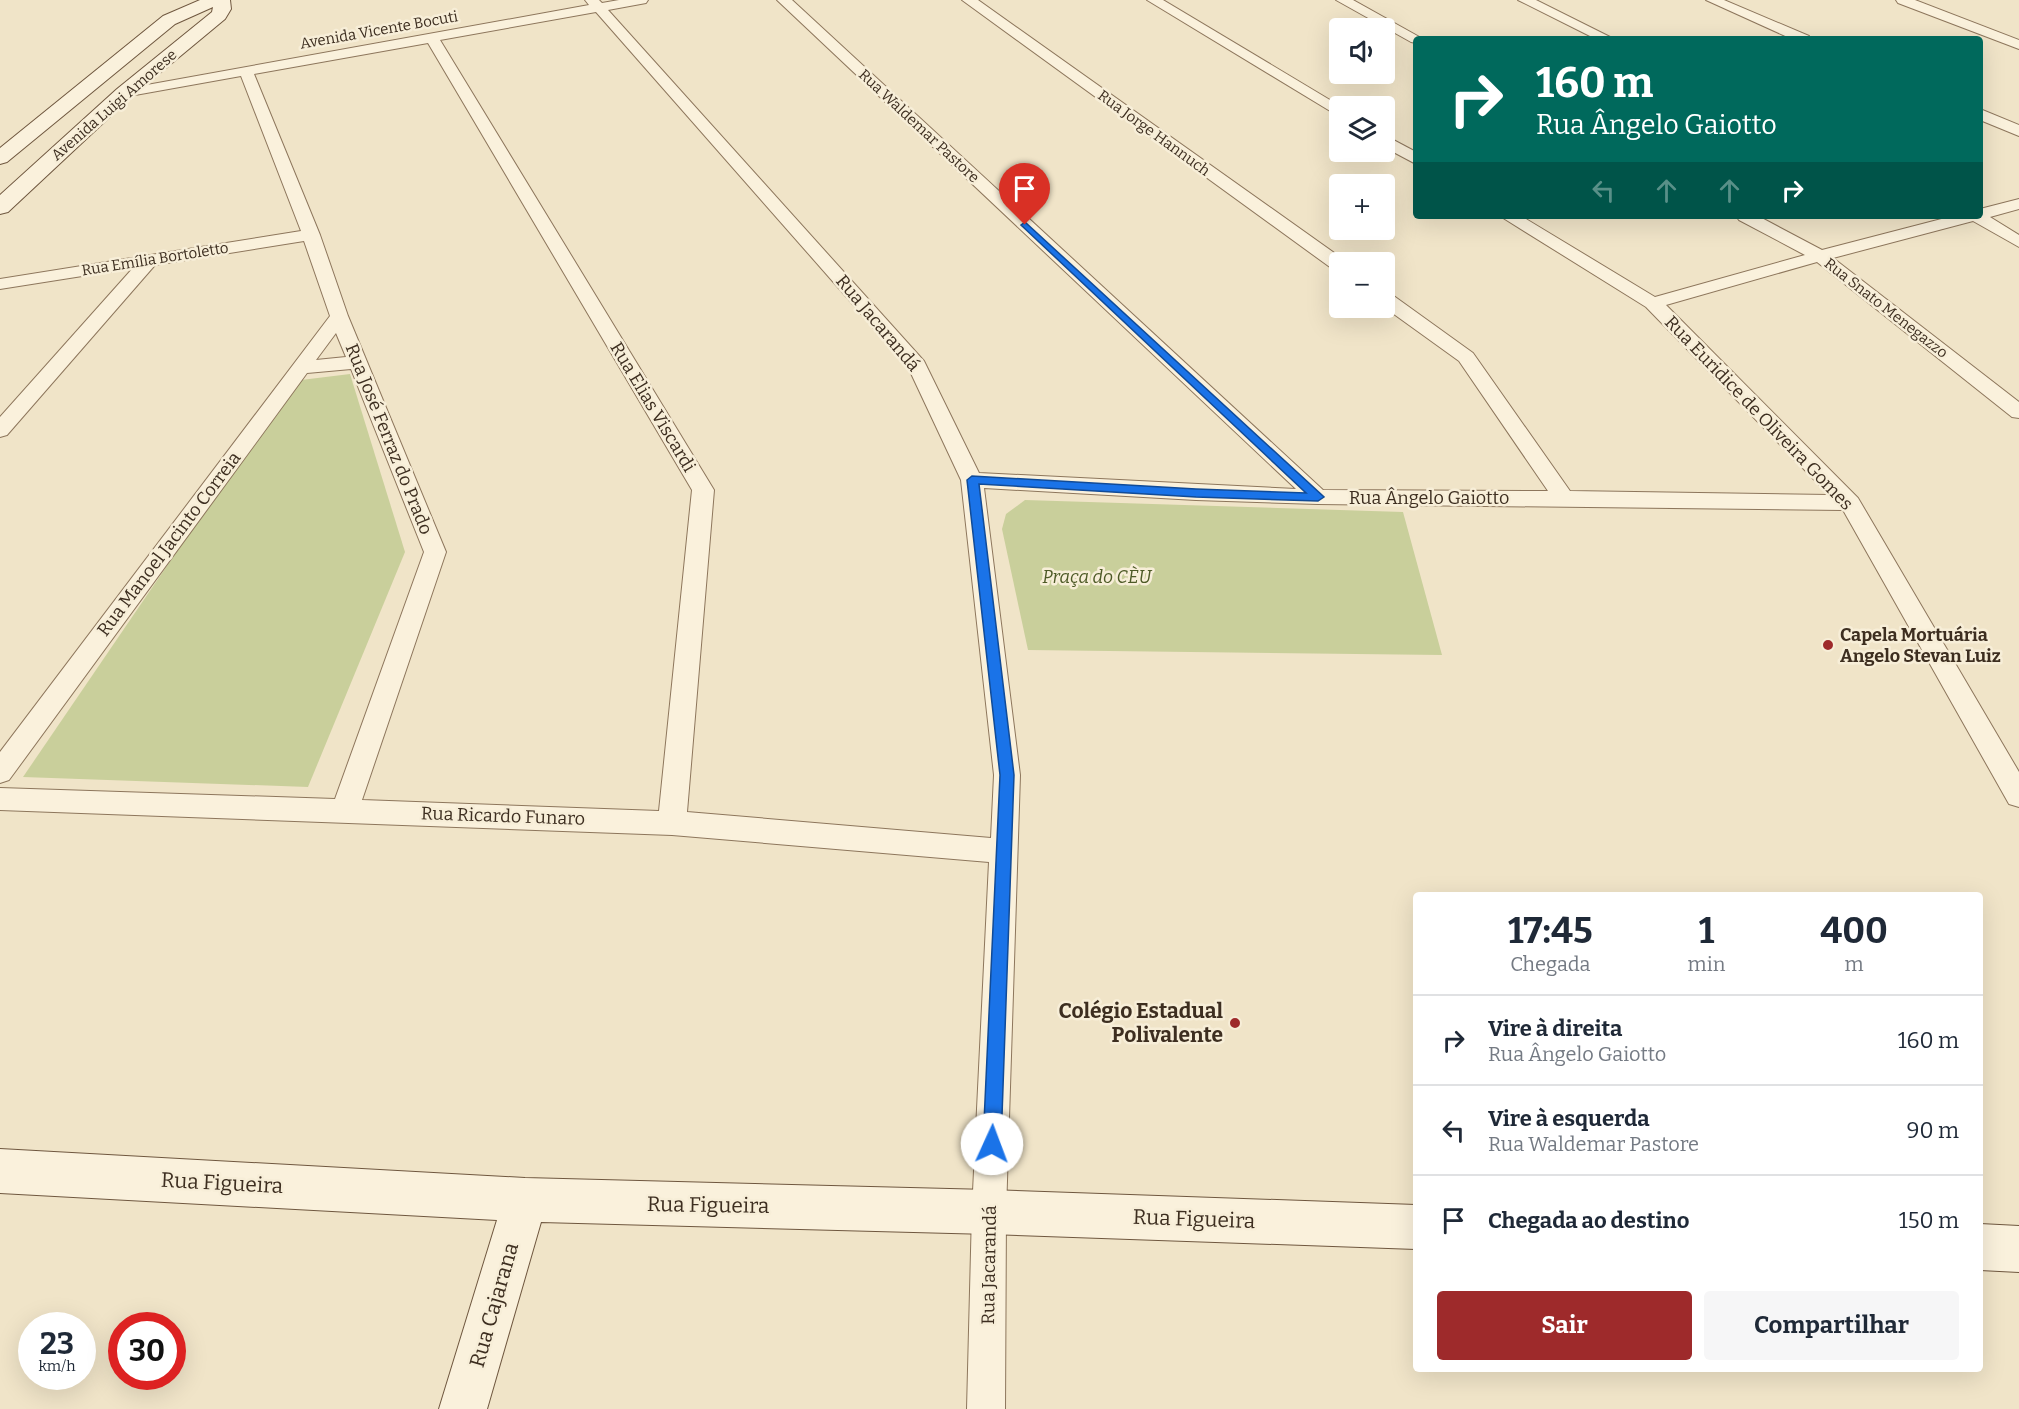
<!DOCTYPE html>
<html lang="pt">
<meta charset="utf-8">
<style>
body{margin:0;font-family:Bitter,serif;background:#f6f6f7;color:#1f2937;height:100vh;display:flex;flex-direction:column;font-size:22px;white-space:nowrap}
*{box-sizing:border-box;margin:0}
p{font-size:20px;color:#747a83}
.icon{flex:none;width:33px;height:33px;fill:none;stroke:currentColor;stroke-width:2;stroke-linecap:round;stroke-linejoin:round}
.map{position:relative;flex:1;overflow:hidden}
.side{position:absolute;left:1413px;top:892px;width:570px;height:480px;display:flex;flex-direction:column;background:#fff;border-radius:6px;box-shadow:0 6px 24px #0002}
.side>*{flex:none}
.banner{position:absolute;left:1413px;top:36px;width:570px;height:183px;border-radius:6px;box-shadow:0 6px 24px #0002;background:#00695c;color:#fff;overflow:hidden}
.controls{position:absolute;left:1329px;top:18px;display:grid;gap:12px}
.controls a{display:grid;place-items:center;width:66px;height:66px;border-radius:6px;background:#fff;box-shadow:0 6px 24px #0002;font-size:30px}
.speed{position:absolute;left:18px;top:1312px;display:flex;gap:12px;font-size:30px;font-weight:700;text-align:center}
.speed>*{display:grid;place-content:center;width:78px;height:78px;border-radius:50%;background:#fff;box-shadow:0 6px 24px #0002;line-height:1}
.speed small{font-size:15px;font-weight:400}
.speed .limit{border:9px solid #d22;background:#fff;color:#111}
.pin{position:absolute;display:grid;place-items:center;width:51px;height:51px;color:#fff;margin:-62px -26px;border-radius:50% 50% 50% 0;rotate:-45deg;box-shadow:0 0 6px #0007}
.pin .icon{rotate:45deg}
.me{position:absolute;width:66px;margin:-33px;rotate:2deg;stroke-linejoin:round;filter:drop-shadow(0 0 4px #0008)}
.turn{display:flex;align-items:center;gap:21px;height:126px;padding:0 24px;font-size:27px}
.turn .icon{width:78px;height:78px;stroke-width:2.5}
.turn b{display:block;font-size:42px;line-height:51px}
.lanes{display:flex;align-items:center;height:57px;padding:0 24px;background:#0003;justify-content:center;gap:30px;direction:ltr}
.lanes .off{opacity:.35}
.eta{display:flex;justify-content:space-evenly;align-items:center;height:102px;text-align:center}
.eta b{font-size:36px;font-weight:700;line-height:42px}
.cta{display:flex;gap:12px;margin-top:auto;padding:12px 24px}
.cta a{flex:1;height:69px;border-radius:6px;background:#9e2a2b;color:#fff;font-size:24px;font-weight:700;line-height:69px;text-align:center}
.cta a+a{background:#f6f6f7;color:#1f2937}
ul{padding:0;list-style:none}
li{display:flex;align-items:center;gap:18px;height:90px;padding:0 24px;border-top:2px solid #e0e1e3}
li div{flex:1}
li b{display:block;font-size:22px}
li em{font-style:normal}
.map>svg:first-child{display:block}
</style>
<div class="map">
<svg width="2019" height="1409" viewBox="0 0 2019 1409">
<rect width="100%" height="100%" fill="#f0e4c8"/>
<!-- green -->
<g fill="#c9cf9b">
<polygon points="350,374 405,552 308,787 23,777 293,381"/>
<polygon points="1025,500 1403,512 1442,655 1028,650 1002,529 1006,514"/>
</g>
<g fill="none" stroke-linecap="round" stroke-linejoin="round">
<defs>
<g id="street">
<path d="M585,0H599L602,3L619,0H648L646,3L608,10L924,361L979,473L1296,489L777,0H792L1323,490L1548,491L1459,361L1384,307V293L1391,294L1473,353L1570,491L1829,495L1646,307L1500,216H1521L1655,297L1805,255L1739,220L1736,216H1758L1822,250L1953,216H1980V209L2019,199V209L1990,217L2019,235V247L1973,221L1833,258L2019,402V418L2012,417L1817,262L1666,305L1858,498L2019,772V807L2009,804L1843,510L1318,504L1196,500L984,488L1020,775L1006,1212L1005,1409H967L972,1212L989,862L672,835L0,810V788L335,799L424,552L351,369L307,373L9,780L0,783V752L330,316L304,241L155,265L7,435L0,437V417L133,268L0,289V279L301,231L241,76L124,97L119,96L117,93L119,90L589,5ZM596,12L908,367L961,480L994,775L991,838L687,812L714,490L440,40ZM428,43L692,490L659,811L362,800L446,552L348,316L320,235L254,74ZM336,333L346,357L316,360Z"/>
<polygon points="962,0 978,0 1347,262 1340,262 1340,271 1334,270"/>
<polygon points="1147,0 1163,0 1340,106 1340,117"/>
<polygon points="1336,0 1353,0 1423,39 1416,39 1416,43 1411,42"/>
<polygon points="1518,0 1536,0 1614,39 1596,39"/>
<polygon points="1706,0 1724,0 1809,36 1811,39 1792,39"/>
<polygon points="1896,0 1915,0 2019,40 2019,49 1898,3"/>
<polygon points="1980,109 2019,125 2019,136 1980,120"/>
<polygon points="1384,135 1416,152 1416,164 1384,147"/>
</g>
<g id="secondary">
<polygon points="200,0 230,0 231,9 225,19 131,97 8,212 0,214 0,195 117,89 212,12 213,7 175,24 7,162 0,164 0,148 163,16"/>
<polygon points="0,1149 525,1178 989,1190 1416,1205 1416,1249 989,1234 541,1222 487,1409 439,1409 497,1220 0,1193"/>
<polygon points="1980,1224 2019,1226 2019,1272 1980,1270"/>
</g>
</defs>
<!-- street casing -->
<use href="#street" stroke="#8d765c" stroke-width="2"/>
<!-- secondary casing -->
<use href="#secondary" stroke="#6f573f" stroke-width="2"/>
<!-- street -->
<use href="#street" fill="#faf1dc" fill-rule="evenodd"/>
<!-- secondary -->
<use href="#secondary" fill="#faf1dc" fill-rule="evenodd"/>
</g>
<!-- route -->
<polygon fill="#1a73e8" stroke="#114b97" stroke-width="1.5" points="1025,222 1324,497 1318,501 1196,497 979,484 1014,775 1001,1144 998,1151 992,1153 986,1151 983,1144 1000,775 967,480 972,476 1196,489 1306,493 1022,226 1021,225"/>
<!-- markers -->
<g fill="#9e2a2b" stroke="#f7eed8" stroke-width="2">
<circle cx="1828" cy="645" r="6"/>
<circle cx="1235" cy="1023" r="6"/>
</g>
<g text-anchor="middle" stroke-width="5" stroke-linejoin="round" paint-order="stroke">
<!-- far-street labels -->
<g font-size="15" fill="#3d2e20" stroke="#f7eed8">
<text transform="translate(379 30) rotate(-10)" y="5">Avenida Vicente Bocuti</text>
<text transform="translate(114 105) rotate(-41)" y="5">Avenida Luigi Amorese</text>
<text transform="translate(919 126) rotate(43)" y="5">Rua Waldemar Pastore</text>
<text transform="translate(1154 133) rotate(36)" y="5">Rua Jorge Hannuch</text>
<text transform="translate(155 259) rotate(-9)" y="5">Rua Emília Bortoletto</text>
<text transform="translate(1886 308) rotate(38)" y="5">Rua Snato Menegazzo</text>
</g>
<!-- street labels -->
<g font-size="18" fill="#3d2e20" stroke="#f7eed8">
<text transform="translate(878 323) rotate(50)" y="6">Rua Jacarandá</text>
<text transform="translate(653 407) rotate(59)" y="6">Rua Elias Viscardi</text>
<text transform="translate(1759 413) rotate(46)" y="6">Rua Euridice de Oliveira Gomes</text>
<text transform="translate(389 439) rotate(68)" y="6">Rua José Ferraz do Prado</text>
<text x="1429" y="504">Rua Ângelo Gaiotto</text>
<text transform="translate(169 544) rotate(-53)" y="6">Rua Manoel Jacinto Correia</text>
<text transform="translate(503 816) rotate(2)" y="6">Rua Ricardo Funaro</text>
<text transform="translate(989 1265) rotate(-89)" y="6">Rua Jacarandá</text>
</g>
<!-- park labels -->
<g font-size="18" font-style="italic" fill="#4d5a26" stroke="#f7eed8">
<text x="1097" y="583">Praça do CÈU</text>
</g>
<!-- poi labels -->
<g font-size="18" font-weight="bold" fill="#3d2e20" stroke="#f7eed8" text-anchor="start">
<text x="1840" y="641">Capela Mortuária<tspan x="1840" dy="21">Angelo Stevan Luiz</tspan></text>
</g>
<!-- near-poi labels -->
<g font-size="21" font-weight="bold" fill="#3d2e20" stroke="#f7eed8" text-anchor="end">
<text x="1223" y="1018">Colégio Estadual<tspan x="1223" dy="24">Polivalente</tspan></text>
</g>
<!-- near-street labels -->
<g font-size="21" fill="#3d2e20" stroke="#f7eed8">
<text transform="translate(222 1183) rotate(3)" y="7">Rua Figueira</text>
<text transform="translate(708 1205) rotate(1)" y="7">Rua Figueira</text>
<text transform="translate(1194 1219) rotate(2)" y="7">Rua Figueira</text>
<text transform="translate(494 1305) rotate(-74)" y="7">Rua Cajarana</text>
</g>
</g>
</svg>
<div class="controls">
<a><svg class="icon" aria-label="sound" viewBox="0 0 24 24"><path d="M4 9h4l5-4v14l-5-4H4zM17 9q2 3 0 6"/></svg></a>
<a><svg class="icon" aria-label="layers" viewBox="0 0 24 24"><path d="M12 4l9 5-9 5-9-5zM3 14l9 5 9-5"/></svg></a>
<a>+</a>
<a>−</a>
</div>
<div class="speed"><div>23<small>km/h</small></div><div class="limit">30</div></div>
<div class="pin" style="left:1025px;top:225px;background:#d93025"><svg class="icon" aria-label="arrive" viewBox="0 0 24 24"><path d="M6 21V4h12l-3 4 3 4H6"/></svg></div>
<svg class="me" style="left:992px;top:1144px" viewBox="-20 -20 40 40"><circle r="19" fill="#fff"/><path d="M0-13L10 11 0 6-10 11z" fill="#1a73e8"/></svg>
<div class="banner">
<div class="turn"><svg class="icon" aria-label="right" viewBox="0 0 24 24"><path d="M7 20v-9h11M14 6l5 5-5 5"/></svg><div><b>160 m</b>Rua Ângelo Gaiotto</div></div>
<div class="lanes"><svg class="icon off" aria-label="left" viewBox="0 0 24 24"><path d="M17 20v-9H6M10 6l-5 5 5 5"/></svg><svg class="icon off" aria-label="ahead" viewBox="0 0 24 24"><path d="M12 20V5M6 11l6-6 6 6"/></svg><svg class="icon off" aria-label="ahead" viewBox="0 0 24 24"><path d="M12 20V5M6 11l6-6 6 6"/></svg><svg class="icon" aria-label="right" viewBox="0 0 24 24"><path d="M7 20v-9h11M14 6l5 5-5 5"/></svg></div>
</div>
<section class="side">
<div class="eta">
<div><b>17:45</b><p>Chegada</p></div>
<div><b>1</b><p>min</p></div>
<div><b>400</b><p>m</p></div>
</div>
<ul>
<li><svg class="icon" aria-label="right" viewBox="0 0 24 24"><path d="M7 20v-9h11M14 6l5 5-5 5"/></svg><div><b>Vire à direita</b><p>Rua Ângelo Gaiotto</p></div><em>160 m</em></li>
<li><svg class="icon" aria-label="left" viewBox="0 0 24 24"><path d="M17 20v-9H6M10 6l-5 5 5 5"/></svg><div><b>Vire à esquerda</b><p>Rua Waldemar Pastore</p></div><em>90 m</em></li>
<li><svg class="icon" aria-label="arrive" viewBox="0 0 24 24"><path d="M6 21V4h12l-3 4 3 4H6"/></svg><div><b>Chegada ao destino</b></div><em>150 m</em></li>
</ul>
<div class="cta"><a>Sair</a><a>Compartilhar</a></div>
</section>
</div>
